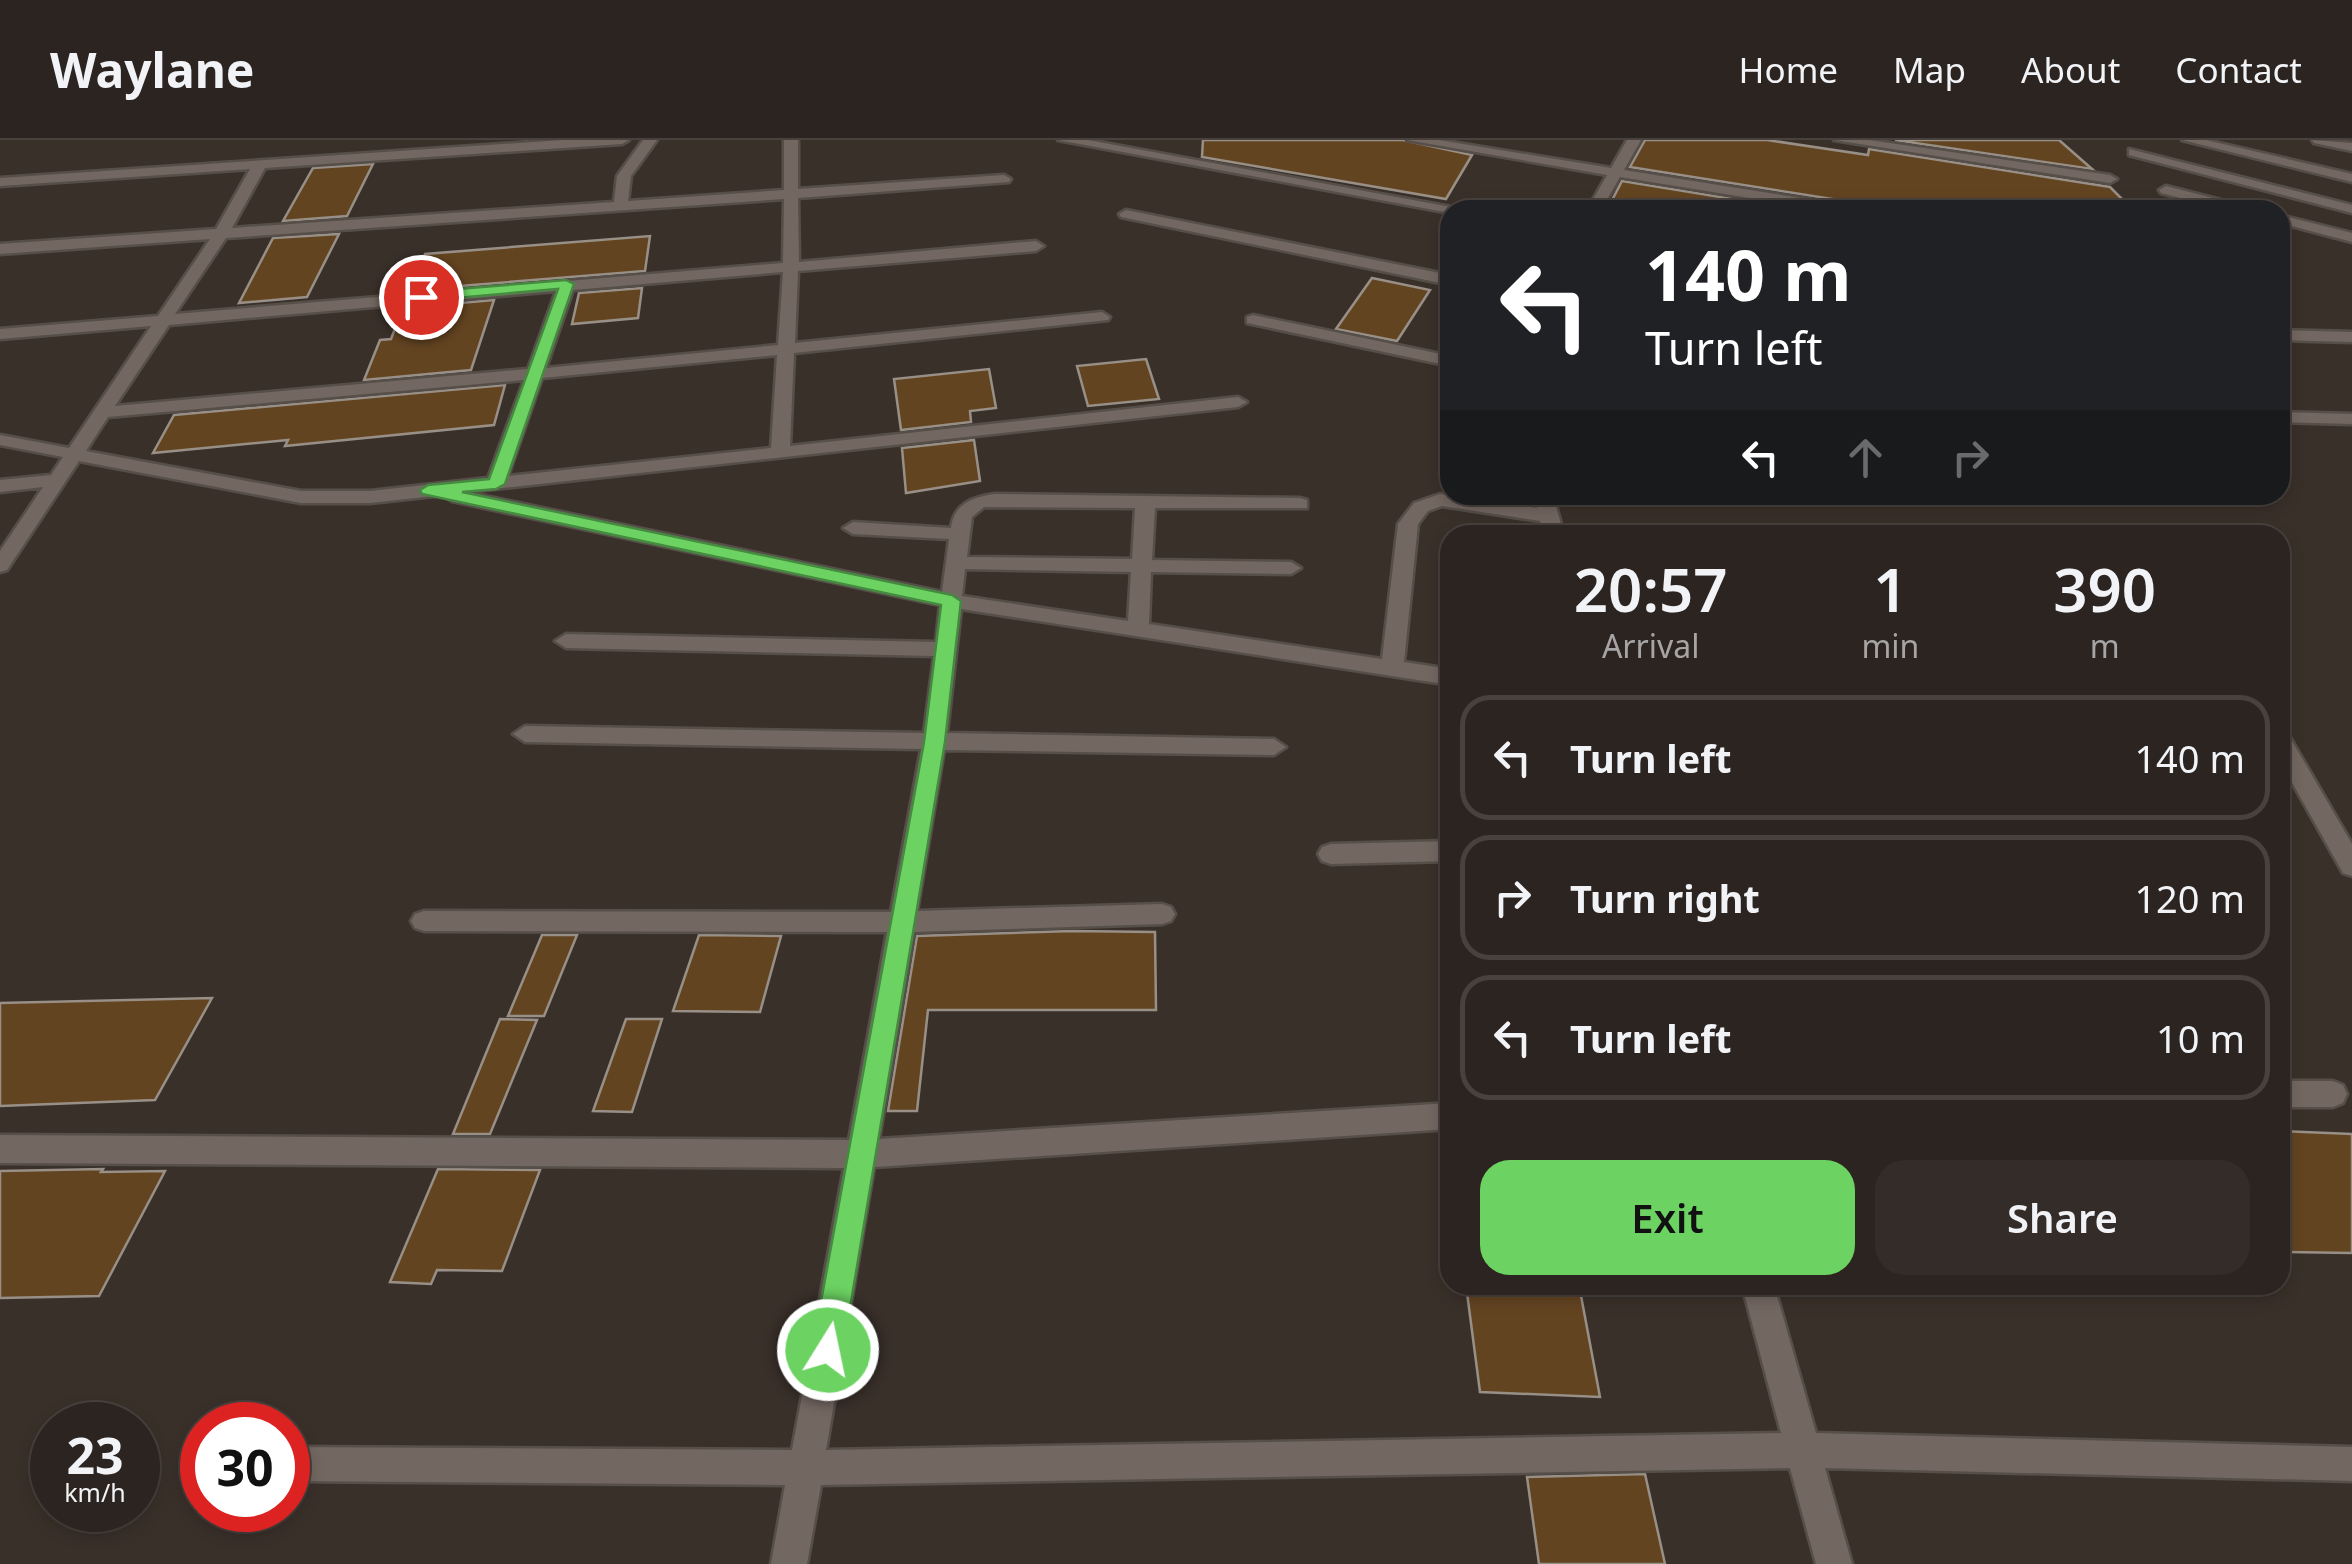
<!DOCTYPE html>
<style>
body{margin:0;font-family:"Noto Sans",sans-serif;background:#342c29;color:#f1f3f6;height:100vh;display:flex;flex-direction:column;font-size:38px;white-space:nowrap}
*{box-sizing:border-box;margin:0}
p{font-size:32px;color:#a6a4a5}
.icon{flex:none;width:55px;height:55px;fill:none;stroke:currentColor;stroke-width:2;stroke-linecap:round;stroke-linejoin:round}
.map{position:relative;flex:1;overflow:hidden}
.details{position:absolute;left:1440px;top:385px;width:850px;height:770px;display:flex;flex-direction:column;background:#2c2420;border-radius:30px;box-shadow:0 5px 15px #0003,0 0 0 2px #48413e}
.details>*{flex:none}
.guide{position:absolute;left:1440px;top:60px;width:850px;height:305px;border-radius:30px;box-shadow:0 5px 15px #0003,0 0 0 2px #48413e;background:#202124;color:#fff;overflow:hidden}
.speed{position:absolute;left:30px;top:1262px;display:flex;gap:20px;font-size:50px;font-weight:700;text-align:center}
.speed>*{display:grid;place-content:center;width:130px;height:130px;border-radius:50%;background:#2c2420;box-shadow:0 5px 15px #0003,0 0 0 2px #48413e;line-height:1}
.speed small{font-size:25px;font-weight:400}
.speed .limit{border:15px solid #d22;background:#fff;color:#111}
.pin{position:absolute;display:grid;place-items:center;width:85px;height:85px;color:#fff;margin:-42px;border:5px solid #fff;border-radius:50%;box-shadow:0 2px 10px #0007}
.me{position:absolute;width:110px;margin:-55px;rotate:10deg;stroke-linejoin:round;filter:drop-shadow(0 0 8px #0008)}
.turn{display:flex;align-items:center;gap:35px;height:210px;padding:0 40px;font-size:45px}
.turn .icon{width:130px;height:130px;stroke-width:2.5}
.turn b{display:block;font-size:70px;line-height:85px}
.lanes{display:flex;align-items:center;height:95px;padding:0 40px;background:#0003;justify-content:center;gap:50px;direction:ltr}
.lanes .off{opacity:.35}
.eta{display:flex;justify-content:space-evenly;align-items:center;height:170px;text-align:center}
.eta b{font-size:60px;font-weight:600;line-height:70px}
.action{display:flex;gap:20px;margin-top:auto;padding:20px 40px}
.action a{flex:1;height:115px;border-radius:30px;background:#6cd362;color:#111;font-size:40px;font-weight:600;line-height:115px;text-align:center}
.action a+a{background:#342c29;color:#f1f3f6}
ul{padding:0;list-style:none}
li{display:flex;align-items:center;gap:30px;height:125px;margin:0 20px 15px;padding:0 20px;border:5px solid #48413e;border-radius:30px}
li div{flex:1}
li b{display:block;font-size:38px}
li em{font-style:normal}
header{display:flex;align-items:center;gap:60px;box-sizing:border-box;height:140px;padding:0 50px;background:#2c2420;border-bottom:2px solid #48413e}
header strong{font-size:48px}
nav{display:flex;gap:55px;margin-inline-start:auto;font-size:35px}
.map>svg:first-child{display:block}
</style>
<header>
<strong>Waylane</strong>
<nav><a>Home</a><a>Map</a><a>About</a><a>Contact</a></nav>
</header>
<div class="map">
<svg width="2352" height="1424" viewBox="0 0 2352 1424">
<rect width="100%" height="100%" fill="#3a302a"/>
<!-- building -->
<g fill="#634421" stroke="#988f86" stroke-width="2.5">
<polygon points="1203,0 1403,0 1472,15 1446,59 1202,17"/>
<polygon points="1645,0 1767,0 1868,15 1869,9 2110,47 2133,70 1981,70 1914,60 1913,70 1861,70 1851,62 1630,27"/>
<polygon points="1895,0 2059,0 2092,29"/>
<polygon points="373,24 347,76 283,81 313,28"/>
<polygon points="1622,41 1800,70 1607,70"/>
<polygon points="339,94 307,157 239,163 273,98"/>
<polygon points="650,96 645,131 410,150 425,114"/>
<polygon points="1372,138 1430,150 1397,201 1336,189"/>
<polygon points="642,148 638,178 572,184 579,153"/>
<polygon points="494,160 471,230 364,240 380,200 391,199 403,168"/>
<polygon points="1146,219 1159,259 1088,266 1077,226"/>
<polygon points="989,229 996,268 970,271 971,282 901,290 894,239"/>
<polygon points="505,245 494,285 285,306 288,300 153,313 174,275"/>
<polygon points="974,300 980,341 906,353 902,308"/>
<polygon points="1072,791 1155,792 1156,870 928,870 917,971 888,971 917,796"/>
<polygon points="542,795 577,795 544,876 508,876"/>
<polygon points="699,795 781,796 760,872 673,871"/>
<polygon points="212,858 155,960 0,966 0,863"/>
<polygon points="500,879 537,880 490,994 453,994"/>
<polygon points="626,879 662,879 632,972 593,971"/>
<polygon points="2280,991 2352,994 2352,1113 2280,1112"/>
<polygon points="103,1029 101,1032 165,1031 99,1156 0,1158 0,1031"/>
<polygon points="438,1029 540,1030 502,1131 437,1130 431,1144 390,1142"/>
<polygon points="1466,1145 1579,1145 1600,1257 1480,1252"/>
<polygon points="1645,1334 1665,1424 1539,1424 1527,1337"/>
</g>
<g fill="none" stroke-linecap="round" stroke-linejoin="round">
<defs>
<g id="minor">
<path d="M562,0H629L622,4L265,28L232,88L614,62L617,36L643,0H657L631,36L628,61L784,50V0H798V49L1004,35L1011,39L1009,42L798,58L799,122L1036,101L1044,106L1036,111L798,131L795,203L1102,172L1110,177L1108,180L794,213L790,306L1238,257L1247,262L1238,267L466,352L942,452L949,399L853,394L843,388L853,382L951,388C954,363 973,357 995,354L1300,358L1307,360V368H1155L1152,420L1291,422L1301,428L1291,434L1151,432L1149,484L1382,519L1398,384L1414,363L1440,354L1537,368L1533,355H1553L1564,395H1544L1540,381L1442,366L1428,371L1418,384L1404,522L1450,529V545L961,469L947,593L1274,599L1286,607L1274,615L944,610L917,771L1162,764L1171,767L1175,774L1171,781L1162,784L914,792L879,999L1450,963V989L874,1027L826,1310L1781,1293L1742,1145H1774L1816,1293L2352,1307V1341L1825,1328L1852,1424H1816L1790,1328L821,1345L807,1424H771L785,1345L288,1341V1307L792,1310L844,1028L0,1023V995L849,1000L887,792L424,791L415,788L411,781L415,774L424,771L891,772L921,609L525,602L513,594L525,586L924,593L934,516L566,508L555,501L566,494L936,502L940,465L452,361L443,355L370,363H301L79,321L7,430L0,432V411L43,347L0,352V340L51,335L63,317L0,305V295L69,308L151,186L0,199V189L158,176L210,99L0,114V104L216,89L250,29L0,46V38ZM784,59L783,123L175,174L226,98ZM783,132L778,205L546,228L573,150ZM556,151L528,229L115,266L169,185ZM777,215L771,308L508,336L542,238ZM524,240L488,338L370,351H301L86,311L108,277ZM984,367L1135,368L1132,419L967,417L972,377ZM965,429L1131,432L1128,481L962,456Z"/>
<polygon points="1058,0 1088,0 1467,70 1450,73"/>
<polygon points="1407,0 1439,0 1611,28 1627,0 1641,0 1624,30 1850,66 1857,70 1823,70 1620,37 1601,70 1587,70 1607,35"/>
<polygon points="1834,0 1869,0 2110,35 2117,39 2110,43"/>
<polygon points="2182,0 2206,0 2352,34 2352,42"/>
<polygon points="2312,0 2352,3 2352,11 2314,3"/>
<polygon points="2129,9 2352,65 2352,73 2129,15"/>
<polygon points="2166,46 2248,67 2250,70 2226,70 2161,53 2159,50"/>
<polygon points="1126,70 1450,135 1450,145 1121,77 1119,74"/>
<polygon points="2280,75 2352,93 2352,102 2280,83"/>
<polygon points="1253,175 1450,216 1450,226 1247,183 1247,177"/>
<polygon points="2280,190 2352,192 2352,202 2280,200"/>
<polygon points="2280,272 2352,274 2352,284 2280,282"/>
<polygon points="2280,592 2288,594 2352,704 2352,736 2343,733 2280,621"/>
<polygon points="1450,701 1450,721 1331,724 1322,721 1318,714 1322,707 1331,704"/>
<polygon points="2280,941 2333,941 2343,945 2347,954 2343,963 2333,967 2280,967"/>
</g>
</defs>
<!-- minor casing -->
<use href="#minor" stroke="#564e49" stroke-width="5"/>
<!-- minor -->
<use href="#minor" fill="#736761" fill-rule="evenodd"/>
</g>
<!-- route -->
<polygon fill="#6cd362" stroke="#468940" stroke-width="2.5" points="566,140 574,144 505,344 496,349 462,352 952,455 961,461 945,602 843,1210 838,1221 828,1225 817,1221 812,1210 924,602 941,465 422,354 420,350 428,345 489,339 558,149 421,161 413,157 421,152"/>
</svg>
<div class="speed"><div>23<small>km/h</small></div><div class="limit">30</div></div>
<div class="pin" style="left:421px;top:157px;background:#d93025"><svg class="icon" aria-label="arrive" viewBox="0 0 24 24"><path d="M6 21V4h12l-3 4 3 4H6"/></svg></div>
<svg class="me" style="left:828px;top:1210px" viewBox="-20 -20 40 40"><circle r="17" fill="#6cd362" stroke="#fff" stroke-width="3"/><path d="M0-11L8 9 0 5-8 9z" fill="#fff"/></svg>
<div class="guide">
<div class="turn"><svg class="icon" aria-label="left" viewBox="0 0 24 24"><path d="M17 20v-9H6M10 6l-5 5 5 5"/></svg><div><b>140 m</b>Turn left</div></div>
<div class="lanes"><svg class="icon" aria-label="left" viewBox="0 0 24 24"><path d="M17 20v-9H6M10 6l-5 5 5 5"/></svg><svg class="icon off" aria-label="ahead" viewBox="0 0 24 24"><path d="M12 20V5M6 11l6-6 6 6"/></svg><svg class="icon off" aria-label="right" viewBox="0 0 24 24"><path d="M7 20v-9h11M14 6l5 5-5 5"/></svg></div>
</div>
<section class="details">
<div class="eta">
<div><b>20:57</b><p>Arrival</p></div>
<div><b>1</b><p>min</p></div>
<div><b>390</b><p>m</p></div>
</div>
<ul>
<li><svg class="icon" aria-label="left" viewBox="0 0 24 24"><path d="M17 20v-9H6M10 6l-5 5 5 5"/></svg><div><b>Turn left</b></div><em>140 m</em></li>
<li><svg class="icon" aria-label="right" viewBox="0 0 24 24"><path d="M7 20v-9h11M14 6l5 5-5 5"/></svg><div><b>Turn right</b></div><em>120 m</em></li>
<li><svg class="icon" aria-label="left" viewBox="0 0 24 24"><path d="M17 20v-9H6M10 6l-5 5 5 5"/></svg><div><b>Turn left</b></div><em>10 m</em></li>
</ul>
<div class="action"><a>Exit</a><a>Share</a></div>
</section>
</div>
